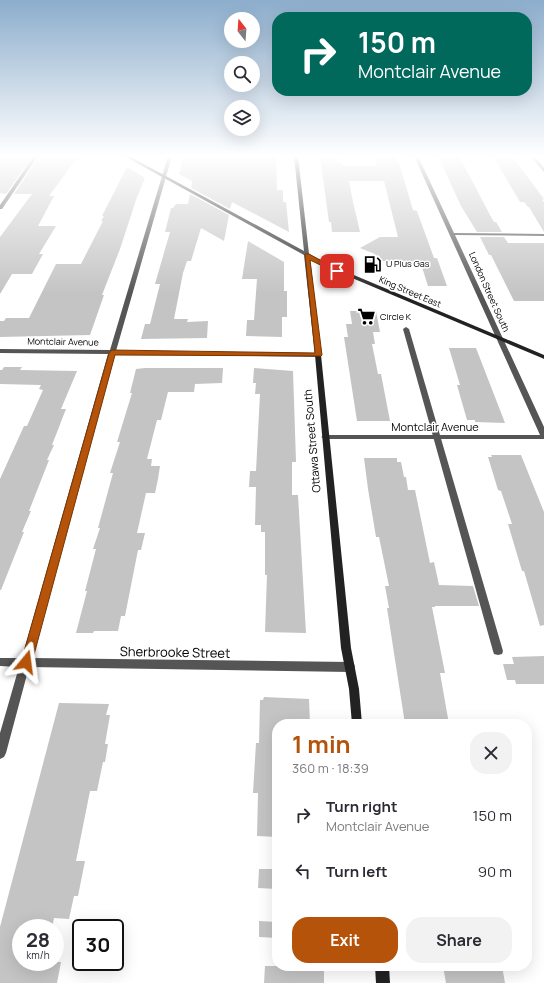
<!DOCTYPE html>
<meta charset="utf-8">
<style>
body{margin:0;font-family:Manrope,sans-serif;background:#f2f2f3;color:#2b2b33;height:100vh;display:flex;flex-direction:column;font-size:15px;white-space:nowrap}
*{box-sizing:border-box;margin:0}
p{font-size:13px;color:#7c7c81}
.icon{flex:none;width:22px;height:22px;fill:none;stroke:currentColor;stroke-width:2;stroke-linecap:round;stroke-linejoin:round}
.map{position:relative;flex:1;overflow:hidden}
.panel{position:absolute;left:272px;top:719px;width:260px;height:252px;display:flex;flex-direction:column;background:#fff;border-radius:16px;box-shadow:0 4px 16px #0002}
.panel>*{flex:none}
.top-card{position:absolute;left:272px;top:12px;width:260px;height:84px;border-radius:16px;box-shadow:0 4px 16px #0002;background:#00695c;color:#fff;overflow:hidden}
.needle{width:26px;rotate:343deg}
.controls{position:absolute;left:224px;top:12px;display:grid;gap:8px}
.controls a{display:grid;place-items:center;width:36px;height:36px;border-radius:50%;background:#fff;box-shadow:0 4px 16px #0002;font-size:20px}
.speed{position:absolute;left:12px;top:919px;display:flex;gap:8px;font-size:20px;font-weight:700;text-align:center}
.speed>*{display:grid;place-content:center;width:52px;height:52px;border-radius:50%;background:#fff;box-shadow:0 4px 16px #0002;line-height:1}
.speed small{font-size:10px;font-weight:400}
.speed .limit{border:2px solid #111;border-radius:6px;background:#fff;color:#111}
.pin{position:absolute;display:grid;place-items:center;width:34px;height:34px;color:#fff;margin:-17px;border-radius:8px;box-shadow:0 2px 6px #0006}
.me{position:absolute;width:44px;margin:-22px;rotate:16deg;stroke-linejoin:round;filter:drop-shadow(0 0 3px #0008)}
.turn{display:flex;align-items:center;gap:14px;height:84px;padding:0 20px;font-size:18px}
.turn .icon{width:52px;height:52px;stroke-width:2.5}
.turn b{display:block;font-size:28px;line-height:34px}
.round{display:grid;place-items:center;flex:none;width:42px;height:42px;border-radius:16px;background:#f2f2f3}
.overview{display:flex;align-items:center;justify-content:space-between;height:68px;padding:0 20px}
h1{font-size:24px;font-weight:700;line-height:30px;color:#b45309}
.action{display:flex;gap:8px;margin-top:auto;padding:8px 20px}
.action a{flex:1;height:46px;border-radius:16px;background:#b45309;color:#fff;font-size:16px;font-weight:700;line-height:46px;text-align:center}
.action a+a{background:#f2f2f3;color:#2b2b33}
ul{padding:0;list-style:none}
li{display:flex;align-items:center;gap:12px;height:56px;padding:0 20px}
li div{flex:1}
li b{display:block;font-size:15px}
li em{font-style:normal}
.map>svg:first-child{display:block}
</style>
<div class="map">
<svg width="544" height="983" viewBox="0 0 544 983">
<rect width="100%" height="100%" fill="#fff"/>
<!-- building -->
<g fill="#c4c4c4">
<polygon points="184,156 259,158 258,156 276,156 277,190 283,190 283,202 286,202 289,232 232,202 230,209 191,188 192,181 179,174"/>
<polygon points="320,156 337,156 338,163 342,163 343,166 377,166 375,157 394,156 397,163 399,163 413,210 417,211 434,258 437,258 447,286 428,286 421,264 415,264 414,261 362,261 375,254 360,248 380,237 398,237 384,181 349,181 353,202 360,232 332,232 331,222 329,222"/>
<polygon points="438,156 459,156 490,215 494,222 496,222 502,232 477,232 461,206"/>
<polygon points="493,156 512,156 544,199 542,200 544,202 544,232 529,207 528,207 524,202 520,202 517,197"/>
<polygon points="0,157 32,157 6,194 0,193"/>
<polygon points="39,157 73,157 72,158 77,158 49,196 54,196 38,226 56,226 39,254 43,254 32,274 12,274 0,294 0,237 32,194 14,194"/>
<polygon points="127,167 145,178 137,197 120,249 102,295 104,295 90,335 0,337 0,321 4,321 6,318 29,318 56,264 81,264 103,221 101,221 104,216 102,216"/>
<polygon points="190,194 229,215 224,241 201,228 191,261 187,261 183,273 174,319 188,319 187,322 208,321 207,338 141,339 145,324 150,324 160,284 155,284 170,232 165,232 171,208 173,208 176,204 188,204"/>
<polygon points="480,237 504,237 508,243 544,243 544,301 514,301 491,255 489,255"/>
<polygon points="248,241 284,262 284,291 287,291 287,317 282,317 282,337 246,336 247,320 254,320 257,279 242,279"/>
<polygon points="350,311 376,311 380,332 373,332 375,344 372,344 378,374 381,374 390,421 357,421 344,337 348,337 346,324 352,324"/>
<polygon points="449,348 476,348 505,423 475,422 475,420 467,420 457,385 460,385"/>
<polygon points="4,367 22,367 20,370 77,371 61,409 66,409 52,445 54,445 47,460 49,460 29,511 31,511 22,532 24,532 1,590 0,590 0,479 24,426 27,426 43,390 39,389 41,385 0,384 0,370 2,370"/>
<polygon points="145,368 223,368 222,383 195,384 194,392 168,392 161,420 157,420 147,459 152,459 151,466 160,466 158,479 155,493 146,493 137,533 145,533 141,550 138,550 125,616 121,616 118,631 94,631 93,633 76,633 87,591 85,591 96,549 93,549 100,528 98,528 113,473 110,473 120,442 117,442 132,393 130,393 136,369"/>
<polygon points="254,368 293,371 296,462 292,462 292,495 298,495 306,633 265,632 267,575 265,575 265,532 261,532 261,525 255,525 256,487 249,487 250,471 256,471 260,394 255,394 256,383 253,383"/>
<polygon points="491,455 521,455 544,512 544,625 540,626 524,571 522,571 508,524 512,524 501,491 498,490 488,457 492,457"/>
<polygon points="364,458 397,458 397,462 401,462 404,477 406,477 408,490 415,490 430,563 434,562 439,585 473,586 479,606 435,606 435,607 432,607 445,673 440,673 449,724 405,724 387,608 389,608 385,586 389,586 379,537 376,537 368,489"/>
<polygon points="544,656 544,684 516,684 515,680 507,680 503,664 514,664 512,657"/>
<polygon points="264,697 309,699 310,724 277,723 277,837 257,836 258,793 253,793 256,743 259,743 260,700 263,700"/>
<polygon points="59,703 109,704 106,715 110,715 105,744 108,744 105,762 103,762 97,791 90,791 76,861 85,861 78,896 74,896 69,919 54,918 52,928 21,928 21,962 61,962 57,983 0,983 0,927"/>
<polygon points="259,869 277,869 277,889 258,888"/>
<polygon points="259,921 277,922 277,938 259,937"/>
<polygon points="265,966 324,966 324,983 264,983"/>
<polygon points="443,966 502,966 505,983 446,983"/>
</g>
<g fill="none" stroke-linecap="round" stroke-linejoin="round">
<!-- lane -->
<polygon fill="#555" fill-rule="evenodd" points="406,327 409,329 503,651 502,654 498,655 494,654 493,651 403,329"/>
<!-- street -->
<g fill="#555" fill-rule="evenodd">
<polygon points="34,156 38,156 2,209 0,209 0,205"/>
<polygon points="168,156 172,156 116,351 318,353 321,355 318,357 115,354 32,658 350,662 354,664 355,667 354,670 350,672 29,667 6,753 4,757 0,759 0,733 19,667 0,666 0,658 22,658 108,354 0,353 0,349 110,350"/>
<polygon points="414,156 418,156 454,233 544,234 544,236 455,235 544,427 544,439 325,439 321,437 325,435 540,435"/>
<polygon points="530,156 534,156 544,168 544,172"/>
</g>
<!-- secondary -->
<g fill="#222" fill-rule="evenodd">
<polygon points="124,156 129,156 304,251 294,156 298,156 309,254 330,265 544,355 544,359 542,358 326,267 310,258 321,355 351,648 359,689 362,724 352,724 349,689 341,648 315,355 304,255"/>
<polygon points="375,966 389,966 390,983 376,983"/>
</g>
</g>
<!-- sky -->
<linearGradient id="sky" x2="0" y2="1"><stop stop-color="#8cadcc"/><stop offset="0.53" stop-color="#fff"/><stop offset="1" stop-color="#fff" stop-opacity="0"/></linearGradient>
<rect width="544" height="294" fill="url(#sky)"/>
<!-- route -->
<polygon fill="#b45309" stroke="#753606" points="305,254 309,254 340,271 335,272 310,260 322,355 321,356 115,355 32,662 30,666 26,667 22,666 21,662 109,353 112,350 315,353"/>
<!-- icons -->
<defs>
<symbol id="fuel-bare" viewBox="-9 -9 18 18"><path d="M-5.5-6h7V0h2V4h1.3V-2.5L3-4.5l.8-.8L6-3V5H2.5V1h-1V6h-7ZM-4.2-4.7v3.2H.2V-4.7Z" fill="#000" stroke="#fff" stroke-width="2.5" paint-order="stroke"/></symbol>
<symbol id="supermarket-bare" viewBox="-9 -9 18 18"><path d="M-6-5.5h2.5l.6 2H6L4.5 2H-2.5L-4.4-4H-6ZM-1.5 3.2a1.3 1.3 0 1 0 .1 0ZM3 3.2a1.3 1.3 0 1 0 .1 0Z" fill="#000" stroke="#fff" stroke-width="2.5" paint-order="stroke"/></symbol>
</defs>
<g fill-rule="evenodd">
<use href="#fuel-bare" x="360" y="252" width="25" height="25"/>
<use href="#supermarket-bare" x="354" y="304" width="25" height="25"/>
</g>
<g text-anchor="middle" stroke-width="3" stroke-linejoin="round" paint-order="stroke">
<!-- far-poi labels -->
<g font-size="9" fill="#000" stroke="#fff" text-anchor="start">
<text x="386" y="267">U Plus Gas</text>
<text x="380" y="320">Circle K</text>
</g>
<!-- far-street labels -->
<g font-size="9" fill="#000" stroke="#fff">
<text transform="translate(410 292) rotate(23)" y="3">King Street East</text>
<text transform="translate(489 292) rotate(66)" y="3">London Street South</text>
<text transform="translate(63 342) rotate(1)" y="3">Montclair Avenue</text>
</g>
<!-- street labels -->
<g font-size="11" fill="#000" stroke="#fff">
<text x="435" y="431">Montclair Avenue</text>
<text transform="translate(312 441) rotate(-95)" y="4">Ottawa Street South</text>
</g>
<!-- near-street labels -->
<g font-size="13" fill="#000" stroke="#fff">
<text transform="translate(175 652) rotate(1)" y="5">Sherbrooke Street</text>
</g>
</g>
</svg>
<div class="controls">
<a><svg class="needle" viewBox="-14 -14 28 28"><path d="M0-13l5 13h-10z" fill="#e53935"/><path d="M0 13l5-13h-10z" fill="#7c7c81"/></svg></a>
<a><svg class="icon" aria-label="search" viewBox="0 0 24 24"><circle cx="10" cy="10" r="6"/><path d="M15 15l6 6"/></svg></a>
<a><svg class="icon" aria-label="layers" viewBox="0 0 24 24"><path d="M12 4l9 5-9 5-9-5zM3 14l9 5 9-5"/></svg></a>
</div>
<div class="speed"><div>28<small>km/h</small></div><div class="limit">30</div></div>
<div class="pin" style="left:337px;top:271px;background:#d93025"><svg class="icon" aria-label="arrive" viewBox="0 0 24 24"><path d="M6 21V4h12l-3 4 3 4H6"/></svg></div>
<svg class="me" style="left:26px;top:662px" viewBox="-20 -20 40 40"><path d="M0-17L14 15 0 8-14 15z" fill="#b45309" stroke="#fff" stroke-width="4"/></svg>
<div class="top-card">
<div class="turn"><svg class="icon" aria-label="right" viewBox="0 0 24 24"><path d="M7 20v-9h11M14 6l5 5-5 5"/></svg><div><b>150 m</b>Montclair Avenue</div></div>
</div>
<section class="panel">
<div class="overview"><div><h1>1 min</h1><p>360 m · 18:39</p></div><a class="round"><svg class="icon" aria-label="close" viewBox="0 0 24 24"><path d="M6 6l12 12M18 6L6 18"/></svg></a></div>
<ul>
<li><svg class="icon" aria-label="right" viewBox="0 0 24 24"><path d="M7 20v-9h11M14 6l5 5-5 5"/></svg><div><b>Turn right</b><p>Montclair Avenue</p></div><em>150 m</em></li>
<li><svg class="icon" aria-label="left" viewBox="0 0 24 24"><path d="M17 20v-9H6M10 6l-5 5 5 5"/></svg><div><b>Turn left</b></div><em>90 m</em></li>
</ul>
<div class="action"><a>Exit</a><a>Share</a></div>
</section>
</div>
